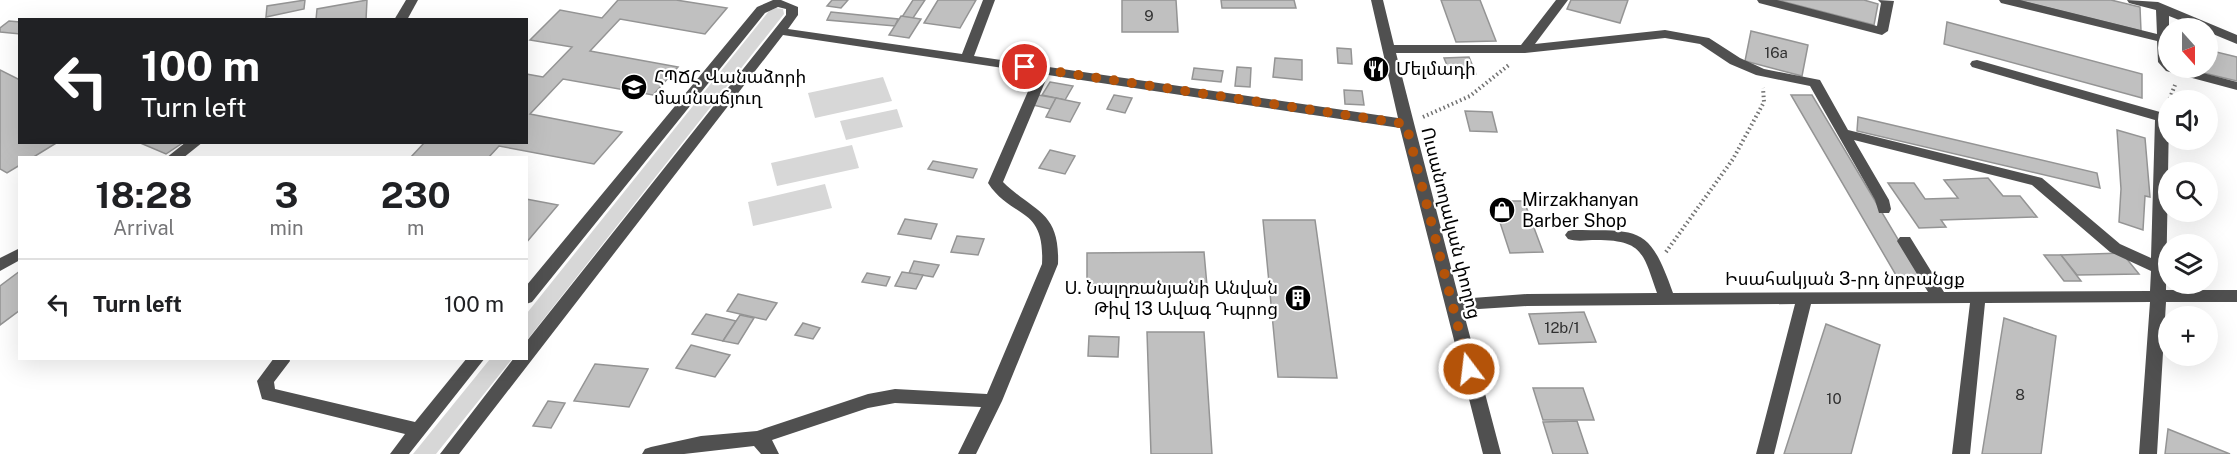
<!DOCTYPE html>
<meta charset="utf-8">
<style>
body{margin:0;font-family:"Public Sans","Noto Sans Armenian",sans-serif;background:#f2f2f2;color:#202124;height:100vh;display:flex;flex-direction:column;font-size:22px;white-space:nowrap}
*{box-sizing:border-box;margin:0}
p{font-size:20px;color:#757577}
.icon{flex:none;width:33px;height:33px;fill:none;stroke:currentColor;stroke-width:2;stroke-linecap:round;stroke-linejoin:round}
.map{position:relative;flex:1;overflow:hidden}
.details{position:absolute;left:18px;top:156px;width:510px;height:204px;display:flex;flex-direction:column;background:#fff;border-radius:0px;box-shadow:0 6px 24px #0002}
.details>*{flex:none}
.guide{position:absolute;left:18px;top:18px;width:510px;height:126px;border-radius:0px;box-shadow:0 6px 24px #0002;background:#202124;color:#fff;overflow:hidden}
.needle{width:39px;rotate:159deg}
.tools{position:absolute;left:2158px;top:18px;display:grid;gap:12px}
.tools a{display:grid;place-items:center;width:60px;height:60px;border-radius:50%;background:#fff;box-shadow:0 6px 24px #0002;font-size:30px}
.pin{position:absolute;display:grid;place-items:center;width:51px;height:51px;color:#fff;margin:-26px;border:3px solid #fff;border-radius:50%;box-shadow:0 2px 6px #0007}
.me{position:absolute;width:66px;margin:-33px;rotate:345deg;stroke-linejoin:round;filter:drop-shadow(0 0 4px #0008)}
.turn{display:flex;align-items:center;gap:21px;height:126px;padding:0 24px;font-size:27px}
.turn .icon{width:78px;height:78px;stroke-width:2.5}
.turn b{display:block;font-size:42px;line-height:51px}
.eta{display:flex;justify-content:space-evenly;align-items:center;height:102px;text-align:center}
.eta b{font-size:36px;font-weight:700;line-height:42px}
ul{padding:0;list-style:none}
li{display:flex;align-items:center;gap:18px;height:90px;padding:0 24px;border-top:2px solid #e0e0e0}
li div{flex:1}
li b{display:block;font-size:22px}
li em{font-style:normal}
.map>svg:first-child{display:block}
</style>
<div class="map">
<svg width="2237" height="454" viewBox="0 0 2237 454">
<rect width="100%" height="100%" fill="#fff"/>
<!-- green -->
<g fill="#d7d7d7">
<polygon points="776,8 783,9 784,14 527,340 527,313 769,11"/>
<polygon points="883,77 892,101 815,118 808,93"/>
<polygon points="897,109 903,127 846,140 840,121"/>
<polygon points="852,145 859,168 777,186 771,163"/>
<polygon points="825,184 832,208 753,226 748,202"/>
<polygon points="490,359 512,359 436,454 413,454"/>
</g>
<!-- building -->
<g fill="#c0c0c0" stroke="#949494" stroke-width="1.5">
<polygon points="305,0 304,9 266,17 267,6"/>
<polygon points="367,0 366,20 316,20 317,9"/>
<polygon points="618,0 676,0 727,8 705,34 620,19 590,51 678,67 653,95 563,79 530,114 622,132 594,164 499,146 488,158 410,158 425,142 526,142 526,74 543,77 572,47 530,40 560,10 602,18"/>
<polygon points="832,0 848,0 841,8 827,6"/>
<polygon points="913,0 925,0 913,18 902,17"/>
<polygon points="938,0 976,0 960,28 924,23"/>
<polygon points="1122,0 1176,0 1178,32 1122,32"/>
<polygon points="1221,0 1294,0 1296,8 1222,8"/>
<polygon points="1441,0 1480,0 1496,41 1456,42"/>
<polygon points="1571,0 1628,0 1620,23 1567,9"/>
<polygon points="1777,0 1864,0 1878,4 1874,25"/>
<polygon points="2016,0 2111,0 2140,7 2141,31"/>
<polygon points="831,12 898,19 895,26 827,20"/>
<polygon points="901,16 921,19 909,38 889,35"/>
<polygon points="9,21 20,22 20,34 0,32 0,28"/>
<polygon points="1947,22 2142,74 2142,98 1944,44"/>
<polygon points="1751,31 1808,45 1802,76 1745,61"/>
<polygon points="1337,48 1351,49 1352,64 1338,63"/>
<polygon points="2208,50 2237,57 2237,81 2183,68 2208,68"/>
<polygon points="1469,57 1476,74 1451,75 1444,58"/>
<polygon points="1275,58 1302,60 1302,80 1273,77"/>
<polygon points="1237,67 1251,68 1250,87 1235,86"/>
<polygon points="1194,68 1223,71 1221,82 1192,79"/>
<polygon points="0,70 20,80 20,142 58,142 32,158 20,158 20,165 7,173 0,169"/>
<polygon points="1050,82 1073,86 1065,100 1042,95"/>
<polygon points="1344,90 1362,91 1364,105 1345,104"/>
<polygon points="1038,95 1056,98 1050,109 1033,105"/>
<polygon points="1114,95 1132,98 1125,113 1107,109"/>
<polygon points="1791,95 1812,95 1924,283 1900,282"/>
<polygon points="1056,98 1080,103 1070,122 1046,117"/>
<polygon points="1465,111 1492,112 1497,132 1470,131"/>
<polygon points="1858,117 2097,173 2100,188 1857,131"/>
<polygon points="2117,130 2145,138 2150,197 2145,196 2143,230 2119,222 2121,189"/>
<polygon points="138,142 184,142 166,154"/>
<polygon points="1050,150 1075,156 1065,174 1039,168"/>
<polygon points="933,161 977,169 973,178 928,169"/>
<polygon points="1988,178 2003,196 2020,196 2037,217 1941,220 1946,227 1919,228 1888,183 1914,183 1925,199 1958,198 1944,180"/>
<polygon points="526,199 558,205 526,243"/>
<polygon points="1493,201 1524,201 1543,252 1510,253"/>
<polygon points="905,219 937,224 931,239 898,234"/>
<polygon points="1263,220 1315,220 1337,378 1278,377"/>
<polygon points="957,236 984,239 978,255 951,252"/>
<polygon points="1204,252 1207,286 1087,286 1087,253"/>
<polygon points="2122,253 2139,274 2077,275 2061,255"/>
<polygon points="2044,255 2061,255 2081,281 2064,281"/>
<polygon points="914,261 939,265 933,277 909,273"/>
<polygon points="20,271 20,310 0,325 0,286"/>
<polygon points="902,272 923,275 916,289 895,286"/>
<polygon points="867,273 890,277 886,286 862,282"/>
<polygon points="738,294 777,303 766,320 727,311"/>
<polygon points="1584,312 1596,342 1539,344 1529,314"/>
<polygon points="706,314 736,321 723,341 692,334"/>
<polygon points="740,315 754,318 738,344 723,341"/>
<polygon points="2004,318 2056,336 2041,454 1982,454"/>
<polygon points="803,323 820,328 813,339 795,335"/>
<polygon points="1826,324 1880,345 1851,454 1784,454"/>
<polygon points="1147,332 1204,332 1212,454 1151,454"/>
<polygon points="1089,336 1119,337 1118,357 1088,356"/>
<polygon points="691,345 730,355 715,377 676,368"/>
<polygon points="595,364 648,369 629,407 574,401"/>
<polygon points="1533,388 1583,388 1594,420 1543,420"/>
<polygon points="548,401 565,403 551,428 533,426"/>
<polygon points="1577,421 1588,454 1553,454 1543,422"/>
<polygon points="2168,429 2230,454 2165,454"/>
</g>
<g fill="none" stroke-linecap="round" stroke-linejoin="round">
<!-- path -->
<g stroke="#727272" stroke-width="4" stroke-dasharray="1.5 3" stroke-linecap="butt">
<polyline points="2168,103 2175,85"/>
<polyline points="1423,117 1470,96 1510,64"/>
<polyline points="1666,252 1733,159 1764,102 1763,88"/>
</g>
<!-- minor -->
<g fill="#505050" fill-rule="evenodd">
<polygon points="406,0 418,0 407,20 394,20"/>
<path d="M773,0H781L798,7V15L788,29L962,54L983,0H995L974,56L1398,118L1371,0H1383L1394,45H1521L1556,0H1568L1535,44L1665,30L1709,38L1740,58L1764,69L1820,80L1848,130L2042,178L2120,244L2151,258L2155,120L1972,67L1970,64L1972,61L1977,60L2167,114L2169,117L2166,290H2237V302H2166L2157,454H2139L2150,302L1985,303L1970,454H1952L1970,303L1811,304L1774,454H1756L1795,304L1527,306L1463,310L1501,454H1483L1400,128L1048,75L1003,182C1035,213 1060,211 1058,264L1002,401L976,454H958L981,407L895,403L868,408L772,440L779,454H761L754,446L684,454H642L645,449L651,447L701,436L757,431L868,394L895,389L987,394L1042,264C1045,205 1012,220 988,183L1036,73L783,35L459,454H440L514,358H526V342L786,15V9L778,7L765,13L532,302L526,304V286L757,7ZM1665,38L1700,44L1730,64L1756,75L1810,86L1875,200L1879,213H1889L1891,209L1889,200L1854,140L2032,185L2110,252L2151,271L2150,291L1944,292L1910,237H1900L1897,241L1928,292L1673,293C1649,225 1640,231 1573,230L1568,231L1565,235L1568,239C1577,242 1587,240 1596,240C1643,240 1643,253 1657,293L1527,294L1459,299L1396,53H1525Z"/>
<polygon points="1757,0 1777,0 1877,26 1881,3 1878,0 1894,1 1888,31 1882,35 1759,3"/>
<polygon points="1999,0 2020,0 2157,34 2156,10 2129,3 2127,0 2158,2 2237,35 2237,44 2208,32 2208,28 2199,28 2169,16 2169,68 2184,68 2237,82 2237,90 2166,71 2158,62 2157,41 2001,3"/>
<polygon points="186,142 203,142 183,158 166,158"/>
<polygon points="20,248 20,260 0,271 0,258"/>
<polygon points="274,358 289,358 290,361 274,382 275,389 415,422 467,358 485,358 409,454 390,454 405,434 262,399 257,381"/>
</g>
</g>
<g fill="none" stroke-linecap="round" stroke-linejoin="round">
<!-- route -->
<polyline stroke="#b45309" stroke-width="10" stroke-dasharray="0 18" points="1025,67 1406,124 1469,369"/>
</g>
<!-- icons -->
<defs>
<symbol id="restaurant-disc" viewBox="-11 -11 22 22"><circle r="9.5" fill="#000" stroke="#fff"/><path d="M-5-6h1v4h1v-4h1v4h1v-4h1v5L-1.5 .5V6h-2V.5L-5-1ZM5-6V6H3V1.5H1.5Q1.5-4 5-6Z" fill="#fff"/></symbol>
<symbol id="university-disc" viewBox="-11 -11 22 22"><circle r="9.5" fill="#000" stroke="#fff"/><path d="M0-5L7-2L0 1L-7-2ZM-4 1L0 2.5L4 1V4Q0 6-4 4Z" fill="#fff"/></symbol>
<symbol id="shop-disc" viewBox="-11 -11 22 22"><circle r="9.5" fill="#000" stroke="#fff"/><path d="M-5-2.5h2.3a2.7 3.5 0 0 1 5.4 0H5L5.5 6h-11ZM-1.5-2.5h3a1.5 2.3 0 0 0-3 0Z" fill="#fff"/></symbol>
<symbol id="building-disc" viewBox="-11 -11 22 22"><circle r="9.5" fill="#000" stroke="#fff"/><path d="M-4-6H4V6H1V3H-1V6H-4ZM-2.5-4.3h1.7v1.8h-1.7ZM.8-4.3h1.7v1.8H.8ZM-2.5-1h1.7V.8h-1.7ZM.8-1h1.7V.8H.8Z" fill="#fff"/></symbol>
</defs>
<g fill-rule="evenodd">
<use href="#restaurant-disc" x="1361" y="54" width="30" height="30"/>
<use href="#university-disc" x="619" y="72" width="30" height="30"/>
<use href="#shop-disc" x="1487" y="195" width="30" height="30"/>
<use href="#building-disc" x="1283" y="283" width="30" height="30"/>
</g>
<g text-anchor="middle" stroke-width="4.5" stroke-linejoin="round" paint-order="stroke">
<!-- number labels -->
<g font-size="15" fill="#303030">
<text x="1149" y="21">9</text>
<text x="1776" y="58">16a</text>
<text x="1562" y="333">12b/1</text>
<text x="2020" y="400">8</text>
<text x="1834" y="404">10</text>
</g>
<!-- poi labels -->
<g font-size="18" fill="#000" stroke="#fff" text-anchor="start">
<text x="1396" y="75">Մելմադի</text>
<text x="654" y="83">ՀՊՃՀ Վանաձորի<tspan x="654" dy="21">մասնաճյուղ</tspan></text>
<text x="1522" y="206">Mirzakhanyan<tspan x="1522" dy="21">Barber Shop</tspan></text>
<text x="1278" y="294" text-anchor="end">Ս. Նալղռանյանի Անվան<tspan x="1278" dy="21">Թիվ 13 Ավագ Դպրոց</tspan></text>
</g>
<!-- street labels -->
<g font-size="18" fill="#000" stroke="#fff">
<text transform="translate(1451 223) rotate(76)" y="6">Ուսանողական փողոց</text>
<text x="1845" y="285">Իսահակյան 3-րդ նրբանցք</text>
</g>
</g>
</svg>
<div class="tools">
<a><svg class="needle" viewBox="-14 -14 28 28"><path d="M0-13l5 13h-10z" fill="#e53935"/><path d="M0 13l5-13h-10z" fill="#757577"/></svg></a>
<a><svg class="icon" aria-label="sound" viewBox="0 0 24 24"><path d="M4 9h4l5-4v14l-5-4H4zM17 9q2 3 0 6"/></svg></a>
<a><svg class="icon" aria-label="search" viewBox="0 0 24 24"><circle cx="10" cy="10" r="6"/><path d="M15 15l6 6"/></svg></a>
<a><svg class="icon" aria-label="layers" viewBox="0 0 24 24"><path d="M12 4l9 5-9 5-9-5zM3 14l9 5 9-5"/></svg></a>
<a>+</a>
</div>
<div class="pin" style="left:1025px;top:67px;background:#d93025"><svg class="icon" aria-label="arrive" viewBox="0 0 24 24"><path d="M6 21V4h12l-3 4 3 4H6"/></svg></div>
<svg class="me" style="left:1469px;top:369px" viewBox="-20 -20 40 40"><circle r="17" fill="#b45309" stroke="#fff" stroke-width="3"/><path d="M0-11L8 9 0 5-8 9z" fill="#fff"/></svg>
<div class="guide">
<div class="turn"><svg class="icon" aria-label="left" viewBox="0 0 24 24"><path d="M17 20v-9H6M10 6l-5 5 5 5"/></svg><div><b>100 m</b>Turn left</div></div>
</div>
<section class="details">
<div class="eta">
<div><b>18:28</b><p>Arrival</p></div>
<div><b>3</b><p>min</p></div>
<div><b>230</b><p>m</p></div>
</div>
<ul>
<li><svg class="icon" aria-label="left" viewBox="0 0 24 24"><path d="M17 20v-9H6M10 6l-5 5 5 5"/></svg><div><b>Turn left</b></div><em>100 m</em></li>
</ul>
</section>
</div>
